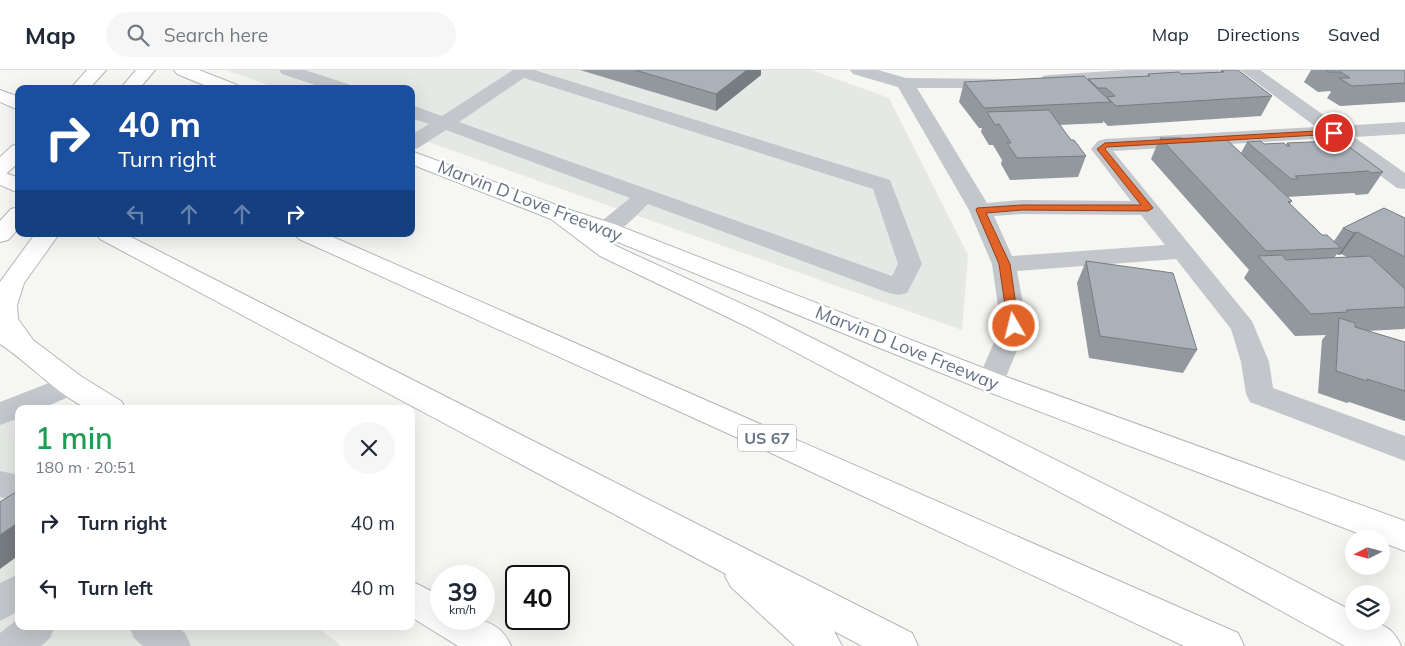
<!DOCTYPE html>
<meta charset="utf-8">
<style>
body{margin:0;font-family:Mulish,sans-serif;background:#f6f6f7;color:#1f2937;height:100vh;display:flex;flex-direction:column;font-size:19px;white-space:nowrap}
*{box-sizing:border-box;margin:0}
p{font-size:16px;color:#747a83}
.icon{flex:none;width:28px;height:28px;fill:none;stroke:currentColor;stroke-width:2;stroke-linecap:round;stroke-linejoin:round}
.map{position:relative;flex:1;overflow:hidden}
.drawer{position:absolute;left:15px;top:335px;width:400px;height:225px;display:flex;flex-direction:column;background:#fff;border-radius:10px;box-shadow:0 5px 20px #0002}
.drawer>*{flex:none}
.guide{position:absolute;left:15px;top:15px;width:400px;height:152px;border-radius:10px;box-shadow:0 5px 20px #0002;background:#1a4fa0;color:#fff;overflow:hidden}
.needle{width:32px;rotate:264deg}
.tools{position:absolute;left:1345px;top:460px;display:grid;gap:10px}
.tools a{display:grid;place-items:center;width:45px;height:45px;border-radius:50%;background:#fff;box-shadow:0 5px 20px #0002;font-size:25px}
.speed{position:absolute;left:430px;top:495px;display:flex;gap:10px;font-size:25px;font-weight:700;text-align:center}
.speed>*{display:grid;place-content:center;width:65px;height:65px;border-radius:50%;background:#fff;box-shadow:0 5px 20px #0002;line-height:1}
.speed small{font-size:12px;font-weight:400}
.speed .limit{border:2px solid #111;border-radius:8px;background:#fff;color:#111}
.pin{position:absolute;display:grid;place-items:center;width:42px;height:42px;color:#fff;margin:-21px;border:2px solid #fff;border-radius:50%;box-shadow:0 1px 5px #0007}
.me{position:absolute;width:55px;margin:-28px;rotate:352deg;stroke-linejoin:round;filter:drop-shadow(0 0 4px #0008)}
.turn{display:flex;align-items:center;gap:18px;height:105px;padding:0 20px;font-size:22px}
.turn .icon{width:65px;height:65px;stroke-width:2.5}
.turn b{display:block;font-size:35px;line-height:42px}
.lanes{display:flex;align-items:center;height:48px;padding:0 20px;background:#0003;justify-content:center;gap:25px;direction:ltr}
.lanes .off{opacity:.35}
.round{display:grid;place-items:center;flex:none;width:52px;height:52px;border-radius:26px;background:#f6f6f7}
.headline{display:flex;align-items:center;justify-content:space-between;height:85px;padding:0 20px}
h1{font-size:30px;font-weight:600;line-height:38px;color:#1e9e55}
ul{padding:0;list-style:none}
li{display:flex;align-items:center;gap:15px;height:65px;padding:0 20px}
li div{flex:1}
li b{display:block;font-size:19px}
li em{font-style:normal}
header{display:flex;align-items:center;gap:30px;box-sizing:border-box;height:70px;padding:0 25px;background:#fff;border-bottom:1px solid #e0e1e3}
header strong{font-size:24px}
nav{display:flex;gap:28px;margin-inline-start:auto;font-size:18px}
.search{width:350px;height:45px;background:#f6f6f7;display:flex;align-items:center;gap:12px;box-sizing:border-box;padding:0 18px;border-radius:28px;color:#747a83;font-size:19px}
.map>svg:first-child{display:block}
</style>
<header>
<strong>Map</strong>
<div class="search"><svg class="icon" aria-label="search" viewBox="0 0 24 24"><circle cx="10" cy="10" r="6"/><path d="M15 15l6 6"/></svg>Search here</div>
<nav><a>Map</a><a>Directions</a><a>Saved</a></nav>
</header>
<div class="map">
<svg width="1405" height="576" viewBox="0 0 1405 576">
<rect width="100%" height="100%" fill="#f6f6f3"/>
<!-- built -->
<g fill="#e6e8e6">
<polygon points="226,0 812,0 889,28 968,185 962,260 411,66 411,19 279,19"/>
<polygon points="0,332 19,344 19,556 315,556 342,576 0,576"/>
</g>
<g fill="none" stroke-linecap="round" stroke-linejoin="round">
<defs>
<g id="major">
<polygon points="87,0 106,0 89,19 70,19"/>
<polygon points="136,0 155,0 139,19 120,19"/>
<polygon points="174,0 199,0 237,15 240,19 214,19 177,4"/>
<polygon points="19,74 19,92 7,103 0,105 0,87 12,76"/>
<polygon points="411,81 567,139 614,154 1001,305 1405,451 1405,481 1381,472 1381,469 1373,469 981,319 598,164 551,149 411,94"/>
<polygon points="19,137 19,158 8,170 0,172 0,151 11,139"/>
<path d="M35,164H59L24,213L17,235L18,249L33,270L82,307L121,331L126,339C115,339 97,342 87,338C59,326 28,292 0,274V212Z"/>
<path d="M411,511L441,526V549C470,549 498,545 511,576H458L411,547Z"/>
</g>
<g id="highway">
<polygon points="0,20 19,27 19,40 0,32"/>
<polygon points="0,101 19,108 19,123 0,115"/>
<path d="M559,137L567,139L616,176L766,245L1222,473L1354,542V551C1376,551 1392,554 1401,576H1345L1198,495L748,257L600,186L551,149L548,144L551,139Z"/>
<polygon points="97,164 125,164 912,563 918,576 862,576 834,561 842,576 795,576 731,517 725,506 726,504 100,169"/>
<polygon points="295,164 326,164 1238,563 1244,576 1184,576 771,383 299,169"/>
</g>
</defs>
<!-- major casing -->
<use href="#major" stroke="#b4b8bc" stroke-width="2"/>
<!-- highway casing -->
<use href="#highway" stroke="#b4b7bb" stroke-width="2"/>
<!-- minor -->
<g fill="#c3c6ca" fill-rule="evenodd">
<polygon points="279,0 305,0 351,15 354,19 327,19 282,4"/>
<path d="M513,0H534L890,110L922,194L907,223L898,225L889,223L648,134C634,147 618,169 598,164L595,159L598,154L630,128L446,60L418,78L411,80V65L429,54L411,48V35L442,46ZM524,8L873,119L898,194L892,206L459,52Z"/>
<path d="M850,0H878L906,8L1007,9L1010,13L1007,17L1001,18H917L987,133L1022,130L1131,131L1091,79L1098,71L1105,69L1316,57L1240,0H1260L1339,56L1405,52V64L1354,67L1405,103V119L1397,118L1330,68L1113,81L1252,251L1269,292L1273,318L1405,366V391L1250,332L1246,324L1241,292L1231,259L1176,189L1017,201L1027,256L1001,319L991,322L981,319L977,312L1001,256L992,194L969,140L898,17L853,4ZM1022,144L1141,145L1165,175L1012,186L994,146Z"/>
<polygon points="1126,0 1220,0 1217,4 1211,5 1049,15 1043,14 1040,10 1043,6 1049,5"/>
<polygon points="72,304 82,307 86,314 82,321 41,339 19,339 19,348 0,355 0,332"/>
<polygon points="0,401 19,405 19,431 0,427"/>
<polygon points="19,504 19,541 0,551 0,513"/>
<polygon points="19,548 19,556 55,556 50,568 41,576 0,576 0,563"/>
<polygon points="129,556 176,556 185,563 191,576 143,576 134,568"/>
</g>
<!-- major -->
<use href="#major" fill="#fff" fill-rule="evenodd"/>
<!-- highway -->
<use href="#highway" fill="#fff" fill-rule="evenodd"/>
</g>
<!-- wall -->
<g fill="#92989e" fill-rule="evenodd">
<polygon points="580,0 761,0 761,5 716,41"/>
<polygon points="1221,0 1238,0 1272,26 1261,46 1108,56 1103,51 1103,53 1059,55 1071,70 1086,86 1078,107 1010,110 1001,94 1002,90 993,75 989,75 981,62 982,58 979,58 959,32 964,12 1088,10 1088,9 1147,6 1148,4 1181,4 1220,2"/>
<polygon points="1311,0 1405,0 1405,32 1340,36 1327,28 1331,22 1330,21 1318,22 1304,12"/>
<path d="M1160,68L1184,70L1241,83L1247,72L1264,74L1286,75L1287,73L1327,71L1329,68L1383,102L1368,124L1356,125L1354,123L1287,127L1292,131L1290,134L1322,165L1334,171L1343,158L1405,148V258L1404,259L1367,261L1405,272V351L1349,332L1347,333L1318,323L1322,270L1326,265L1295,266L1244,208L1249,200L1151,89ZM1337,184L1338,185L1341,184L1347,187L1334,188Z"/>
<polygon points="1086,191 1197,280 1183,303 1089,288 1077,213"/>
</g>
<!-- shaded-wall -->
<g fill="#777c81">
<polygon points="747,0 761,0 761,5 716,41 716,24"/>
<polygon points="1357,162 1341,184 1338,185 1354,163"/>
<polygon points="19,452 19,485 0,499 0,465"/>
</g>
<!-- building -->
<g fill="#aab1b8" stroke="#777c81">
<polygon points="635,0 747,0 716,24"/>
<polygon points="1221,0 1238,0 1272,26 1116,36 1107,27 1115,26 1106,18 1098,18 1088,9 1150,6 1148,4 1179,2 1181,4 1224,2"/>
<polygon points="1326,0 1405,0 1405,13 1352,16 1339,8 1350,8 1341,2 1329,2"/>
<polygon points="1084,6 1111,32 984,38 964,12"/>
<polygon points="1049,40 1071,70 1074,70 1086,86 1017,88 1007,73 1011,73 999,54 995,55 987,42"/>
<polygon points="1160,68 1182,68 1184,70 1226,69 1292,131 1288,132 1322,165 1327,165 1341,178 1266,181"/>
<polygon points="1329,68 1337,68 1383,102 1371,103 1368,101 1295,106 1298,109 1291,109 1247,72 1261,71 1264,74 1284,73 1287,76 1290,76 1287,73 1334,71"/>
<polygon points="1384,138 1405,148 1405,187 1357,162 1354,163 1343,158"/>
<polygon points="1282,185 1286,190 1370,186 1405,219 1405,237 1346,240 1348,242 1311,244 1258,186"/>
<polygon points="1086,191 1173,203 1197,280 1100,266"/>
<polygon points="1339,248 1355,253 1355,257 1405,272 1405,321 1367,309 1367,311 1336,301"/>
<polygon points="19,420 19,452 0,465 0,432"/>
</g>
<!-- route -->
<polygon fill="#e26327" stroke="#934019" points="1334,60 1338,63 1337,64 1107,77 1105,79 1153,138 1148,141 1022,140 986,143 1010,194 1019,256 1014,260 1008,256 999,194 976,140 977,138 1022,135 1141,135 1097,79 1105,73"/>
<g text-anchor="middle" stroke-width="5" stroke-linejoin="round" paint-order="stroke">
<!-- shield labels -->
<rect fill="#fff" stroke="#939da9" stroke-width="1" x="738" y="354.5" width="58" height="27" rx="4"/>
<g font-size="16" font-weight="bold" fill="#657384">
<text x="767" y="374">US 67</text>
</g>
<!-- street labels -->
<g font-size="18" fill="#657384" stroke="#fff">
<text transform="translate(530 131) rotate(21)" y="6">Marvin D Love Freeway</text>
<text transform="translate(907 278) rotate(22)" y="6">Marvin D Love Freeway</text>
</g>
</g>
</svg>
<div class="tools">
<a><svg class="needle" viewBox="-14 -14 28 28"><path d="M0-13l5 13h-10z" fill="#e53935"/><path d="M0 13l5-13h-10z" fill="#747a83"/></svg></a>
<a><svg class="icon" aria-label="layers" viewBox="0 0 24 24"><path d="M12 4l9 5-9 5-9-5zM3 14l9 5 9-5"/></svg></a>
</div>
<div class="speed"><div>39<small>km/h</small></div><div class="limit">40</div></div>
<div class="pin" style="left:1334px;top:63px;background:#d93025"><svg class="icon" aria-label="arrive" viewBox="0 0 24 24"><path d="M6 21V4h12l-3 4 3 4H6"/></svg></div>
<svg class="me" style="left:1014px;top:256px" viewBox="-20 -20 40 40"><circle r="17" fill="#e26327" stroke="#fff" stroke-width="3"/><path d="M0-11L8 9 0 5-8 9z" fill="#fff"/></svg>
<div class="guide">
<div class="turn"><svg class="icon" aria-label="right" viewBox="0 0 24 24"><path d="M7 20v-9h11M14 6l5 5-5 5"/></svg><div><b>40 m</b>Turn right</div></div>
<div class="lanes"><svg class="icon off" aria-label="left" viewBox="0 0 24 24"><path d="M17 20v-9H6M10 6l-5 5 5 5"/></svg><svg class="icon off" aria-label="ahead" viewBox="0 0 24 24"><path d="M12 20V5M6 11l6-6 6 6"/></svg><svg class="icon off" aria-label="ahead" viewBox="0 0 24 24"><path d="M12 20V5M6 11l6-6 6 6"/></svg><svg class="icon" aria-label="right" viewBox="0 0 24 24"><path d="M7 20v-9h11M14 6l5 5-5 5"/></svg></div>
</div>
<section class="drawer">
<div class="headline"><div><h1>1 min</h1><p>180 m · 20:51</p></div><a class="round"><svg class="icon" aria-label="close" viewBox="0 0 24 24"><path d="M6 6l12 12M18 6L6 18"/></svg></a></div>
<ul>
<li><svg class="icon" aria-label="right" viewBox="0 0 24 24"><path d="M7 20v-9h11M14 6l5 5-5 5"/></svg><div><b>Turn right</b></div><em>40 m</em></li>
<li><svg class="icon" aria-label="left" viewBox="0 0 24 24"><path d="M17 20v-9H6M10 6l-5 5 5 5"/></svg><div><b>Turn left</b></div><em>40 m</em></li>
</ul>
</section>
</div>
